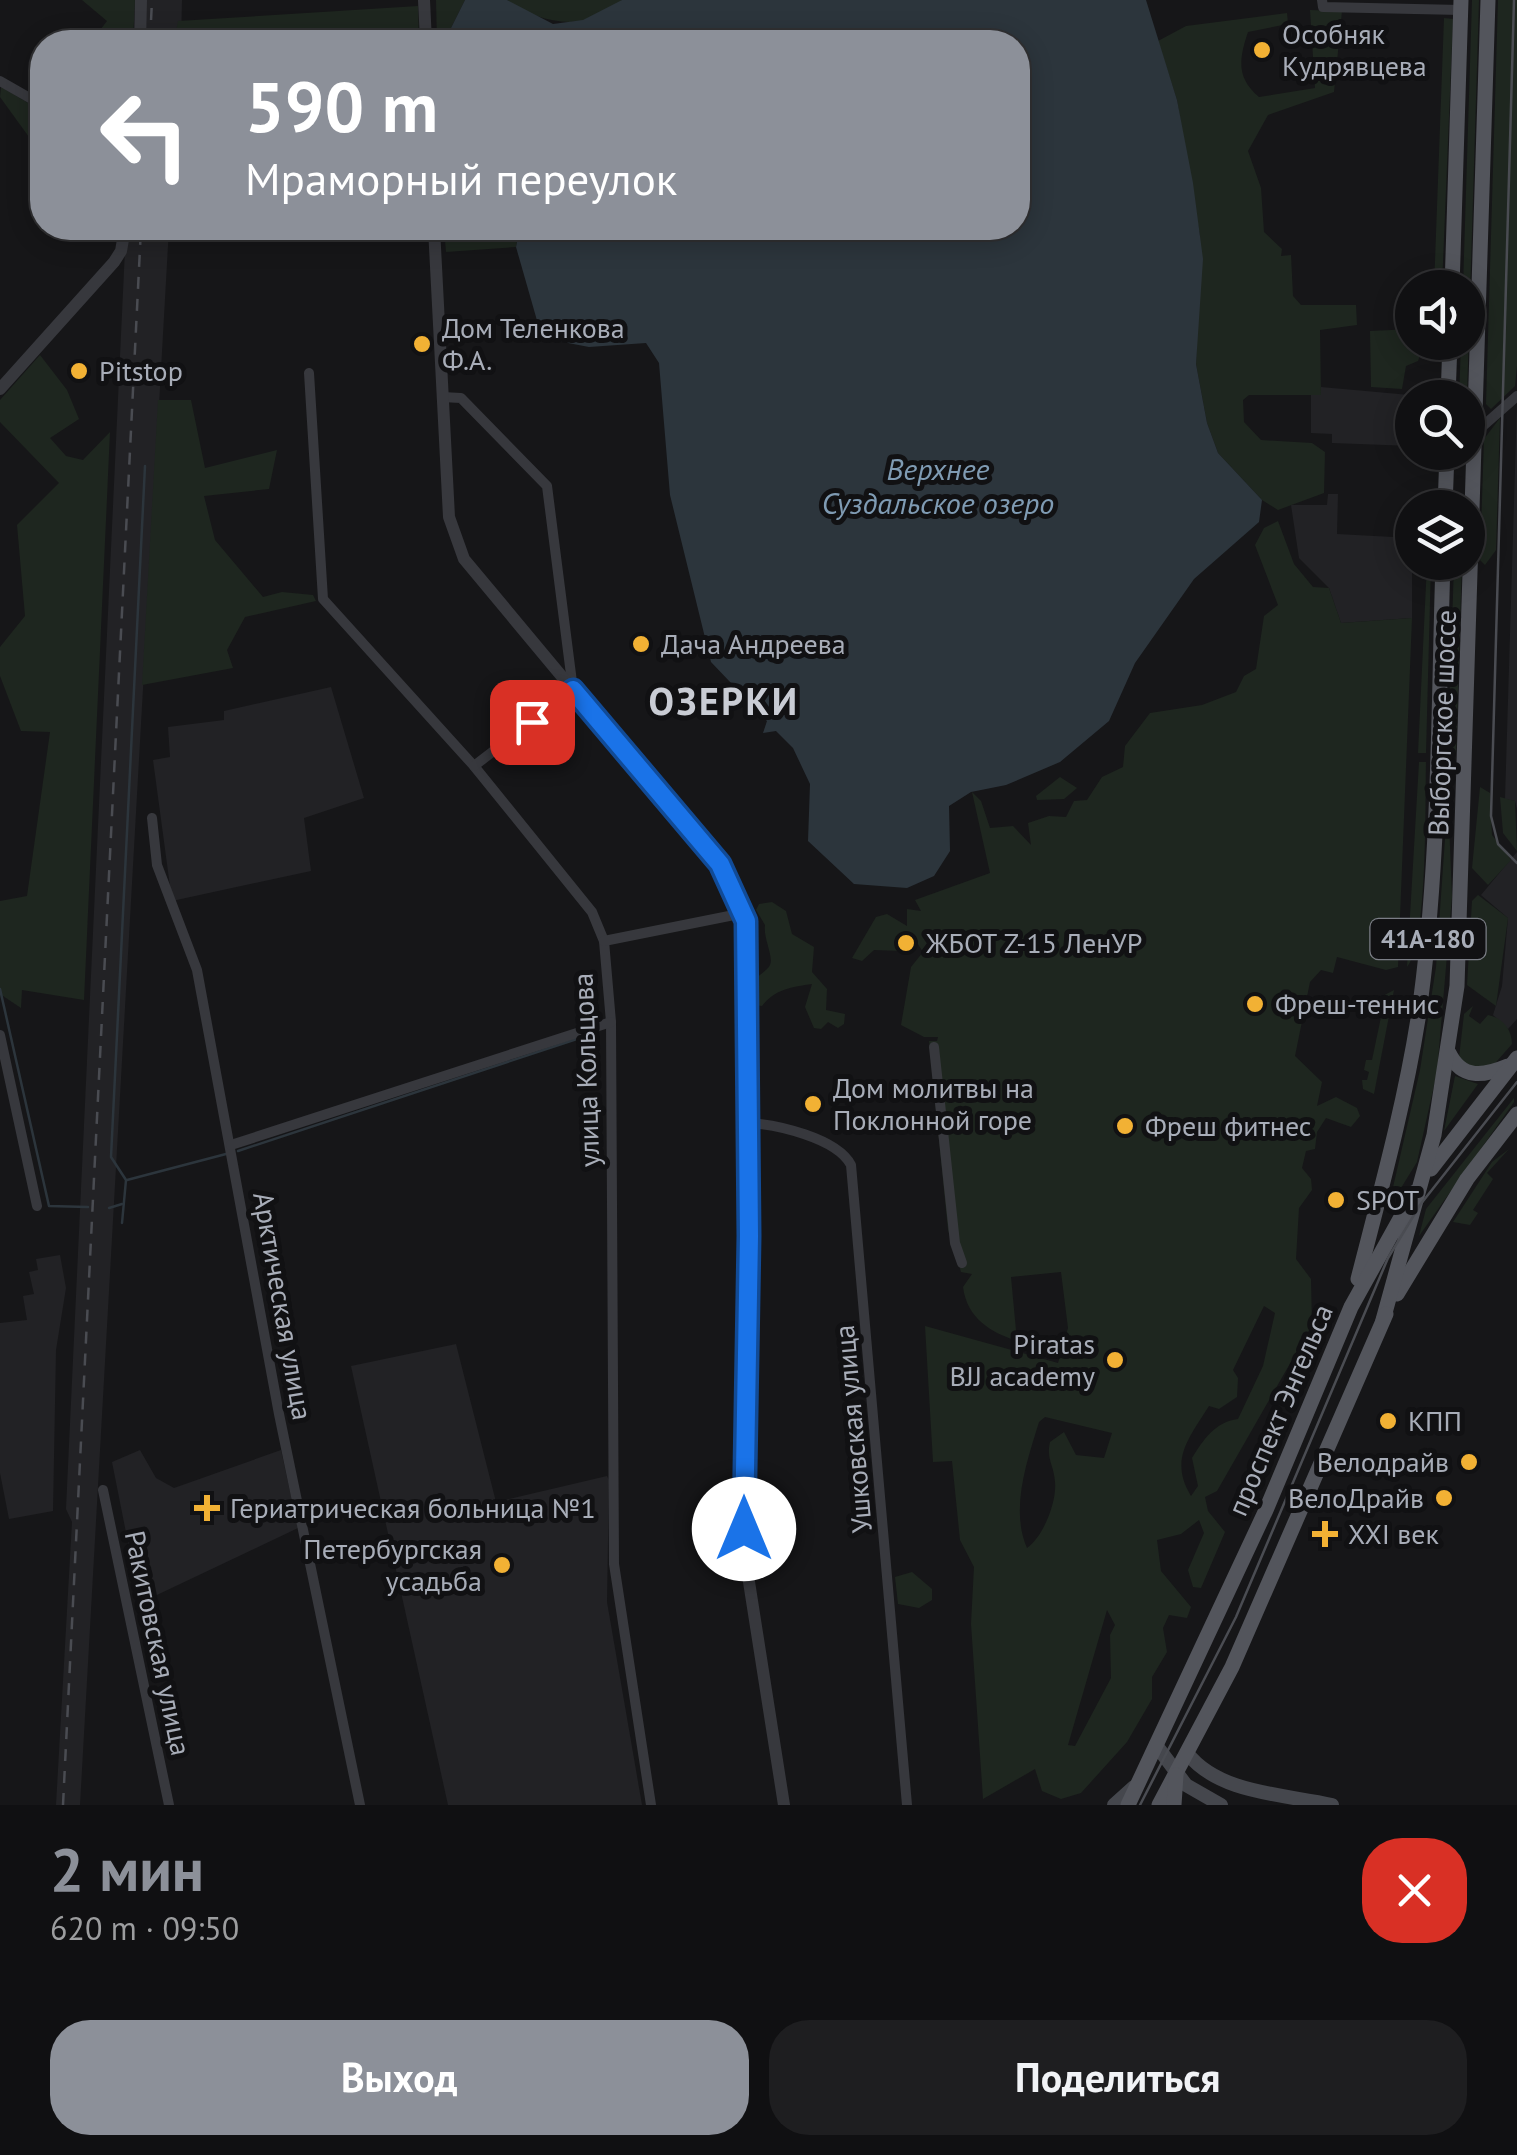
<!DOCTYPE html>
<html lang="ru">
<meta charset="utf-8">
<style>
body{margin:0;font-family:"PT Sans",sans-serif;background:#1e1e20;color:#f1f3f6;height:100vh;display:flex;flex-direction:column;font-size:38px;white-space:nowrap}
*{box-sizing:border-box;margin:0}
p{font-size:32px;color:#9c9d9f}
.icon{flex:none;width:55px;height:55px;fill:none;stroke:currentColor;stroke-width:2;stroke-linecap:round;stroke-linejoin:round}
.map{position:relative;height:1805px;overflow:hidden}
.panel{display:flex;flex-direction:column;background:#101012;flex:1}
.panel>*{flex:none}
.hud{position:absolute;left:30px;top:30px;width:1000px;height:210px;border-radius:40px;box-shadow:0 5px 25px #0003,0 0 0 2px #303032;background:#8c9099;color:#fff;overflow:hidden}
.buttons{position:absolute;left:1395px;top:270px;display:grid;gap:20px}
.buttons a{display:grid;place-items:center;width:90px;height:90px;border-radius:50%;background:#101012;box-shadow:0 5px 25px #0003,0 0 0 2px #303032;font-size:50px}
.pin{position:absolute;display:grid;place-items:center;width:85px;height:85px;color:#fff;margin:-42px;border-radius:20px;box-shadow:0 5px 15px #0006}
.me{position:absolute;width:110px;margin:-55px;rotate:0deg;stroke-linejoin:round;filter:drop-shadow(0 0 8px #0008)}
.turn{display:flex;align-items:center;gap:35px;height:210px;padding:0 50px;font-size:45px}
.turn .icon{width:130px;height:130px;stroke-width:2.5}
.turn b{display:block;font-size:70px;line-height:85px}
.round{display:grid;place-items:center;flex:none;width:105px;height:105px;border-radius:40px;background:#1e1e20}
.headline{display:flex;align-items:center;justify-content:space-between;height:170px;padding:0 50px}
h1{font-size:60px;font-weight:700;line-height:75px;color:#8c9099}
.action{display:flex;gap:20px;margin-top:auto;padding:20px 50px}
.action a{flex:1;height:115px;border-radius:40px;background:#8c9099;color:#fff;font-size:40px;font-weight:700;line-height:115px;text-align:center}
.action a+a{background:#1e1e20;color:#f1f3f6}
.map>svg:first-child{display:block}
</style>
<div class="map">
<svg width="1517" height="1805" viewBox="0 0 1517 1805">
<rect width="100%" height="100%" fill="#161618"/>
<!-- built -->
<g fill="#222225">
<polygon points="143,0 182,0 181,42 141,42"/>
<polygon points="126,228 169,228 80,1805 56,1805 72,1522 66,1509"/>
<polygon points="1321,387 1421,396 1412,398 1412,446 1332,443 1332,434 1311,433 1311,395 1321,395"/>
<polygon points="1517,403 1517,809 1515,801 1505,799"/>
<polygon points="1328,494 1338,494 1337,534 1412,538 1412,618 1341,623 1329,588 1299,558 1291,505 1327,505"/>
<polygon points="331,687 364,798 304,818 311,871 172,901 153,760 170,757 168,727 224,720 224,711"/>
<polygon points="1517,852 1517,1019 1508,1029 1493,1015 1502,986 1508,918 1481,895"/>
<polygon points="60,1255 66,1288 56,1350 53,1511 9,1519 0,1473 0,1323 27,1320 23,1296 34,1294 29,1272 38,1270 36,1259"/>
<polygon points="456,1344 496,1502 607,1476 609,1480 607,1602 642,1805 448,1805 351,1366"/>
<polygon points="140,1450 156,1478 174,1488 281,1450 298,1528 140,1603 112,1462"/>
</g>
<!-- green -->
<g fill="#1e261f" fill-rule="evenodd">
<polygon points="82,0 135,0 133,42 91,42 107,21"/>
<polygon points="436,0 465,0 444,42 437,42"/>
<path d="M507,0H622C591,34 538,24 507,0Z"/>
<polygon points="1472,0 1479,0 1467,397 1459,398 1461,343 1468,342 1468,288 1463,287"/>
<polygon points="1498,0 1517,0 1517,366 1515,386 1491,409 1486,404"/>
<polygon points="418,6 419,42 174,42 178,21"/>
<path d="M1310,10L1342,11L1334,92L1268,115L1248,151L1261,188L1264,232L1282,249L1281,256L1291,255L1293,296L1301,305H1356L1357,325L1320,330L1321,395H1249L1243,400L1244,422L1261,440L1312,443L1325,452L1324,493L1278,510L1262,500L1218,453L1207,423L1196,364L1200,236L1177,100L1158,41L1186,26L1287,13L1288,24L1248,32C1239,59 1236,78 1259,97L1315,88Z"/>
<polygon points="1444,18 1453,19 1442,287 1434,288"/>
<polygon points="1,87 42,111 42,155 0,97"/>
<polygon points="444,228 520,228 516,247 446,252"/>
<polygon points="1412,329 1412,342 1424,343 1418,361 1406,366 1402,389 1371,387 1370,331"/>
<polygon points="40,355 67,390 79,419 50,438 66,456 83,460 110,432 84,1000 22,990 21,1008 0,994 0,901 27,896 50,732 21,731 0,676 0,647 25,616 17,525 59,483 0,422 0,400"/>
<polygon points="158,400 191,400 205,468 277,450 269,489 204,496 215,540 263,597 282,592 313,595 316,601 245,617 227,650 233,668 142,685"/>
<polygon points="1500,418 1496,550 1485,565 1480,560 1484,439"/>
<path d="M1278,521L1294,564L1313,587L1329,588L1341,623L1412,618L1398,967L1386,970L1337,957L1333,973L1321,970L1310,982L1295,1056L1322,1082L1317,1106L1336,1097L1357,1108L1360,1116L1351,1127L1326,1118L1317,1132L1315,1149L1306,1151L1302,1168L1311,1179L1312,1190L1299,1208L1296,1259L1311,1279L1312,1325L1217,1491L1205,1497L1208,1511L1225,1532L1201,1588L1193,1587L1188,1570L1204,1533L1199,1520L1181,1534L1157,1540L1161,1571L1191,1607L1187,1618L1169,1615L1163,1628L1167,1652L1152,1677V1699L1127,1742L1081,1793L1061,1799L1042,1791L1035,1769L983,1799L971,1624L974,1567L960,1540L952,1461L933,1462L925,1326L1058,1363L1068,1328L1061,1272L1011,1277L1017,1341C990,1332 967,1318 963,1287L972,1274L961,1272L948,1230L929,1041H937L938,1037H924L901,1025L911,967L923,952L916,941L908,939L901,951L874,950L862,961L852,958L876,917L887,914L907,926V909L921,911L915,900L990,873L972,792L981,801L990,828L1013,826L1031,845L1028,823L1049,816L1066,817L1074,801L1087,800L1102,777L1123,767L1125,746L1150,713L1202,705L1236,692L1244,676L1256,669L1264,616L1278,605L1255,545L1264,528ZM1264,1306L1275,1313L1263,1366L1238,1419C1215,1422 1204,1439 1192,1458L1198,1486L1191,1496C1169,1460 1189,1438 1209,1406L1219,1409L1237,1397L1238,1378L1233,1370ZM1045,1417L1112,1433L1104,1458L1076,1455L1064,1432L1050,1442C1046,1459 1054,1465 1055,1482C1057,1502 1043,1537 1027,1548C1010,1509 1027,1461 1039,1422ZM1107,1610L1115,1625L1110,1635L1111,1678L1075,1746L1068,1745Z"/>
<polygon points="1427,563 1431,563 1426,753 1418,753"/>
<polygon points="1454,563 1462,563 1456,753 1448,752"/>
<path d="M1419,762H1426C1425,800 1428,944 1407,967Z"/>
<polygon points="1060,777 1077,788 1064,799 1037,800 1036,796"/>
<polygon points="1480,787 1490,793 1492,835 1511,860 1488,885 1472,868"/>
<polygon points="1448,796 1452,897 1437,1072 1417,1162 1388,1209 1420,1070 1436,967"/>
<polygon points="1500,797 1515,801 1517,851 1503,833"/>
<polygon points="1478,895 1508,918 1496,1006 1467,985 1472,901"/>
<path d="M772,902L786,911L792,934L814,947L812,972L827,989L826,1010L845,1014L844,1024L838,1028L828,1022L821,1029L814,1028L805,1007L812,984C792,987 775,989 762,1006L753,1005L752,982C757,976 767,971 770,965C774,957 763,938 765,925L756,910L759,904Z"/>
<polygon points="1394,990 1374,1094 1363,1089 1362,1080 1367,1080 1369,1072 1364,1070 1366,1060 1372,1060 1381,1017 1376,1015 1381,997"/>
<path d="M1473,1006L1469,1016L1480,1024L1488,1015C1503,1018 1512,1030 1512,1044L1490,1069L1478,1072L1459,1058L1464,1014Z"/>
<polygon points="1455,1076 1478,1084 1444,1131"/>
<polygon points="1514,1098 1514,1102 1419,1236 1426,1209"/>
<polygon points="1509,1149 1487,1173 1493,1179 1473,1210 1478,1213 1470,1225 1453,1222 1492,1162"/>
<polygon points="912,1572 932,1589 932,1600 919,1608 898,1604 895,1577"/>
</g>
<!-- water -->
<polygon fill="#2c353c" points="465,0 507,0 553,24 583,20 622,0 1146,0 1177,100 1193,183 1203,259 1196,364 1207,423 1218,453 1262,500 1259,522 1194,579 1135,663 1109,721 1060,762 1006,785 971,792 949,806 950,851 934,876 907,888 854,884 808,841 810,784 793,748 776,731 763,733 767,721 762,716 748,718 751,704 711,662 670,495 659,363 646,343 589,347 542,338 516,247 520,228 1018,228 1018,42 444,42"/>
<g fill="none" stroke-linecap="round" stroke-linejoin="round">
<!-- stream -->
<g stroke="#2c353c" stroke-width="2.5">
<polyline points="0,989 49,1206 88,1207"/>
<polyline points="238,1151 589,1035"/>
<polyline points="127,1180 226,1154"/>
<polyline points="109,1208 122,1204"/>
<polyline points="122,1223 126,1180 111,1157 145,466"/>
</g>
<!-- minor -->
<g stroke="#37383d" stroke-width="10">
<polyline points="1322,0 1323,7 1461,10"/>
<polyline points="0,81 42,105"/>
<polyline points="309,373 323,599 474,766 592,912 604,941 611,1022 614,1564 651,1805"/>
<polyline points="442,397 461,398 547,486 573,690 474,766"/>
<polyline points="1475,433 1517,396"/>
<polyline points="152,818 157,865 197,970 279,1414 360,1805"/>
<polyline points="604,941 744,913"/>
<polyline points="0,1035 37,1206"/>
<polyline points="934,1047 955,1243 962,1263"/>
<path d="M747,1123C776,1124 837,1138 851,1165L907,1805"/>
<polyline points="231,1145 611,1022"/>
<polyline points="103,1490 169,1805"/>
</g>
<!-- tertiary -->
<g stroke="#37383d" stroke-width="12">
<polyline points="424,0 426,42"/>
<polyline points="140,42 141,0"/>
<polyline points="434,228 449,517 464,559 719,865 746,921 749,1237 744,1550 784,1805"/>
<polyline points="0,389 114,262 121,251 125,228"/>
</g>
<!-- secondary -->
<g stroke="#45474d" stroke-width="14">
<polyline points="1156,1745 1186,1785 1221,1805"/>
<path d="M1187,1753C1219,1794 1284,1794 1332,1805"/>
<polyline points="1114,1805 1134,1787"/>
</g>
<!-- primary -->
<g stroke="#53555c" stroke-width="15">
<polyline points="1452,288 1461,0"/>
<polyline points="1448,398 1450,342"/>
<polyline points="1445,508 1447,452"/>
<path d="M1449,1053C1462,1080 1484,1076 1508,1066"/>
<polyline points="1431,1169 1517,1058"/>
<path d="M1358,1279C1380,1193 1404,1107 1418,1019C1440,868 1438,714 1443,562"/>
<polyline points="1397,1294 1467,1179 1517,1114"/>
<polyline points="1383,1320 1434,1135 1457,986 1488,0"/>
<polyline points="1128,1805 1266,1510 1351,1307 1415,1192"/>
<polyline points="1159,1805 1232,1667 1386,1314"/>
<polyline points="1174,1805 1176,1775"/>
</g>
<!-- tram -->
<g stroke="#4a4c52" stroke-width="2.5">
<polyline points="1514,0 1491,816 1498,844 1517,863"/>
<polyline points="1140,1805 1236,1617 1388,1258 1420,1205 1517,1082"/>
</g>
<!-- rail -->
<g stroke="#4a4c52" stroke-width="2.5" stroke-dasharray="12 10" stroke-linecap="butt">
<polyline points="150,42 152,0"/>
<polyline points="63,1805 141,228"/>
</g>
</g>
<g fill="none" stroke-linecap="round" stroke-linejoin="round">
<defs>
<polyline id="route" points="532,722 573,690 720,864 746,921 749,1236 744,1529"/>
</defs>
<!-- route casing -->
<use href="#route" stroke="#114b97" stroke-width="25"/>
<!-- route -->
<use href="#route" stroke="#1a73e8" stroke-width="18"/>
</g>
<!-- markers -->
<g fill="#f2b134" stroke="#111113" stroke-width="4">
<circle cx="1262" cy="50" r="10"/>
<circle cx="422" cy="344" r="10"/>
<circle cx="79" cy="371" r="10"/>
<circle cx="641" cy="644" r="10"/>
<circle cx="906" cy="943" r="10"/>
<circle cx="1255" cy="1004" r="10"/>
<circle cx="813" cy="1104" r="10"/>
<circle cx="1125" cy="1126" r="10"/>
<circle cx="1336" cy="1200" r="10"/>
<circle cx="1115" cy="1360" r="10"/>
<circle cx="1388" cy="1421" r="10"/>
<circle cx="1469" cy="1462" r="10"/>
<circle cx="1444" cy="1498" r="10"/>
<path d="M202 1493h10v10h10v10h-10v10h-10v-10h-10v-10h10z"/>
<path d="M1320 1519h10v10h10v10h-10v10h-10v-10h-10v-10h10z"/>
<circle cx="502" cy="1565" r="10"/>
</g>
<g text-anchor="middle" stroke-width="10" stroke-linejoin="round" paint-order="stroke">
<!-- shield labels -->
<rect fill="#111113" stroke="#7b7e86" stroke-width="2.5" x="1370.5" y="919" width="115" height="40" rx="8"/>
<g font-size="25" font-weight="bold" fill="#a8adb8">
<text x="1428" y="948">41А-180</text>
</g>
<!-- poi labels -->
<g font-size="28" fill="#a8adb8" stroke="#111113" text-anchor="start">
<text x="1282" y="44">Особняк<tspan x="1282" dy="32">Кудрявцева</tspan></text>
<text x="442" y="338">Дом Теленкова<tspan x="442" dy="32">Ф.А.</tspan></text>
<text x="99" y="381">Pitstop</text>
<text x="661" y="654">Дача Андреева</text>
<text x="926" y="953">ЖБОТ Z-15 ЛенУР</text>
<text x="1275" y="1014">Фреш-теннис</text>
<text x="833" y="1098">Дом молитвы на<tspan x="833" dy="32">Поклонной горе</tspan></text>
<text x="1145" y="1136">Фреш фитнес</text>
<text x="1356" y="1210">SPOT</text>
<text x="1095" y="1354" text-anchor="end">Piratas<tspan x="1095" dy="32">BJJ academy</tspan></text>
<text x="1408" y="1431">КПП</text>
<text x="1449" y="1472" text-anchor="end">Велодрайв</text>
<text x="1424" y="1508" text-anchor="end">ВелоДрайв</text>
<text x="230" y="1518">Гериатрическая больница №1</text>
<text x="1348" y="1544">XXI век</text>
<text x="482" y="1559" text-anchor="end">Петербургская<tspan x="482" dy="32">усадьба</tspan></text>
</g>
<!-- street labels -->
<g font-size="28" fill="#a8adb8" stroke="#111113">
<text transform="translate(1442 723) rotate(-88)" y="10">Выборгское шоссе</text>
<text transform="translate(586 1070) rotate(-92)" y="10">улица Кольцова</text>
<text transform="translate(283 1306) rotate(80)" y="10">Арктическая улица</text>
<text transform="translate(1280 1410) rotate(-67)" y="10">проспект Энгельса</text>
<text transform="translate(853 1429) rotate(-95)" y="10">Ушковская улица</text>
<text transform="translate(158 1643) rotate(78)" y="10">Ракитовская улица</text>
</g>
<!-- water labels -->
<g font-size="30" font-style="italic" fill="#7f9bb3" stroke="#111113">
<text x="938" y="480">Верхнее<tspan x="938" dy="34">Суздальское озеро</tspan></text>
</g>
<!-- district labels -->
<g font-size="38" font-weight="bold" letter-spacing="2.5" fill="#c9ccd4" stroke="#111113">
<text x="724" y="715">ОЗЕРКИ</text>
</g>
</g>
</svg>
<div class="buttons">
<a><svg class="icon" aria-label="sound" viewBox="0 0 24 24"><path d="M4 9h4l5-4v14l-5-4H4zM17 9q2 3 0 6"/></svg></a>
<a><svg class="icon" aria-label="search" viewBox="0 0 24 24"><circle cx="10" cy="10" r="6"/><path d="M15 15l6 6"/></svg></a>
<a><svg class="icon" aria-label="layers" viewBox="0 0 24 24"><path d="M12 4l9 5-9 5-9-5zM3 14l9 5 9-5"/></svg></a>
</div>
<div class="pin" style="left:532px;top:722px;background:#d93025"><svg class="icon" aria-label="arrive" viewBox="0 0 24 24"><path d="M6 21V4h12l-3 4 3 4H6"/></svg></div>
<svg class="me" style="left:744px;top:1529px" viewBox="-20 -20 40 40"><circle r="19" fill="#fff"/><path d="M0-13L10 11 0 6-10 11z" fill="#1a73e8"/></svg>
<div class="hud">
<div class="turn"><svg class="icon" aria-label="left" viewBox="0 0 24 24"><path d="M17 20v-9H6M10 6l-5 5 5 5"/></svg><div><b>590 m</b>Мраморный переулок</div></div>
</div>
</div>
<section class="panel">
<div class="headline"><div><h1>2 мин</h1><p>620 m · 09:50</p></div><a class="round" style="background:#d93025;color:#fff"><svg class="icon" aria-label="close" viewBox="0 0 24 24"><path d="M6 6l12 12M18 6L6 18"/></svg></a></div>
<div class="action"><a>Выход</a><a>Поделиться</a></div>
</section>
